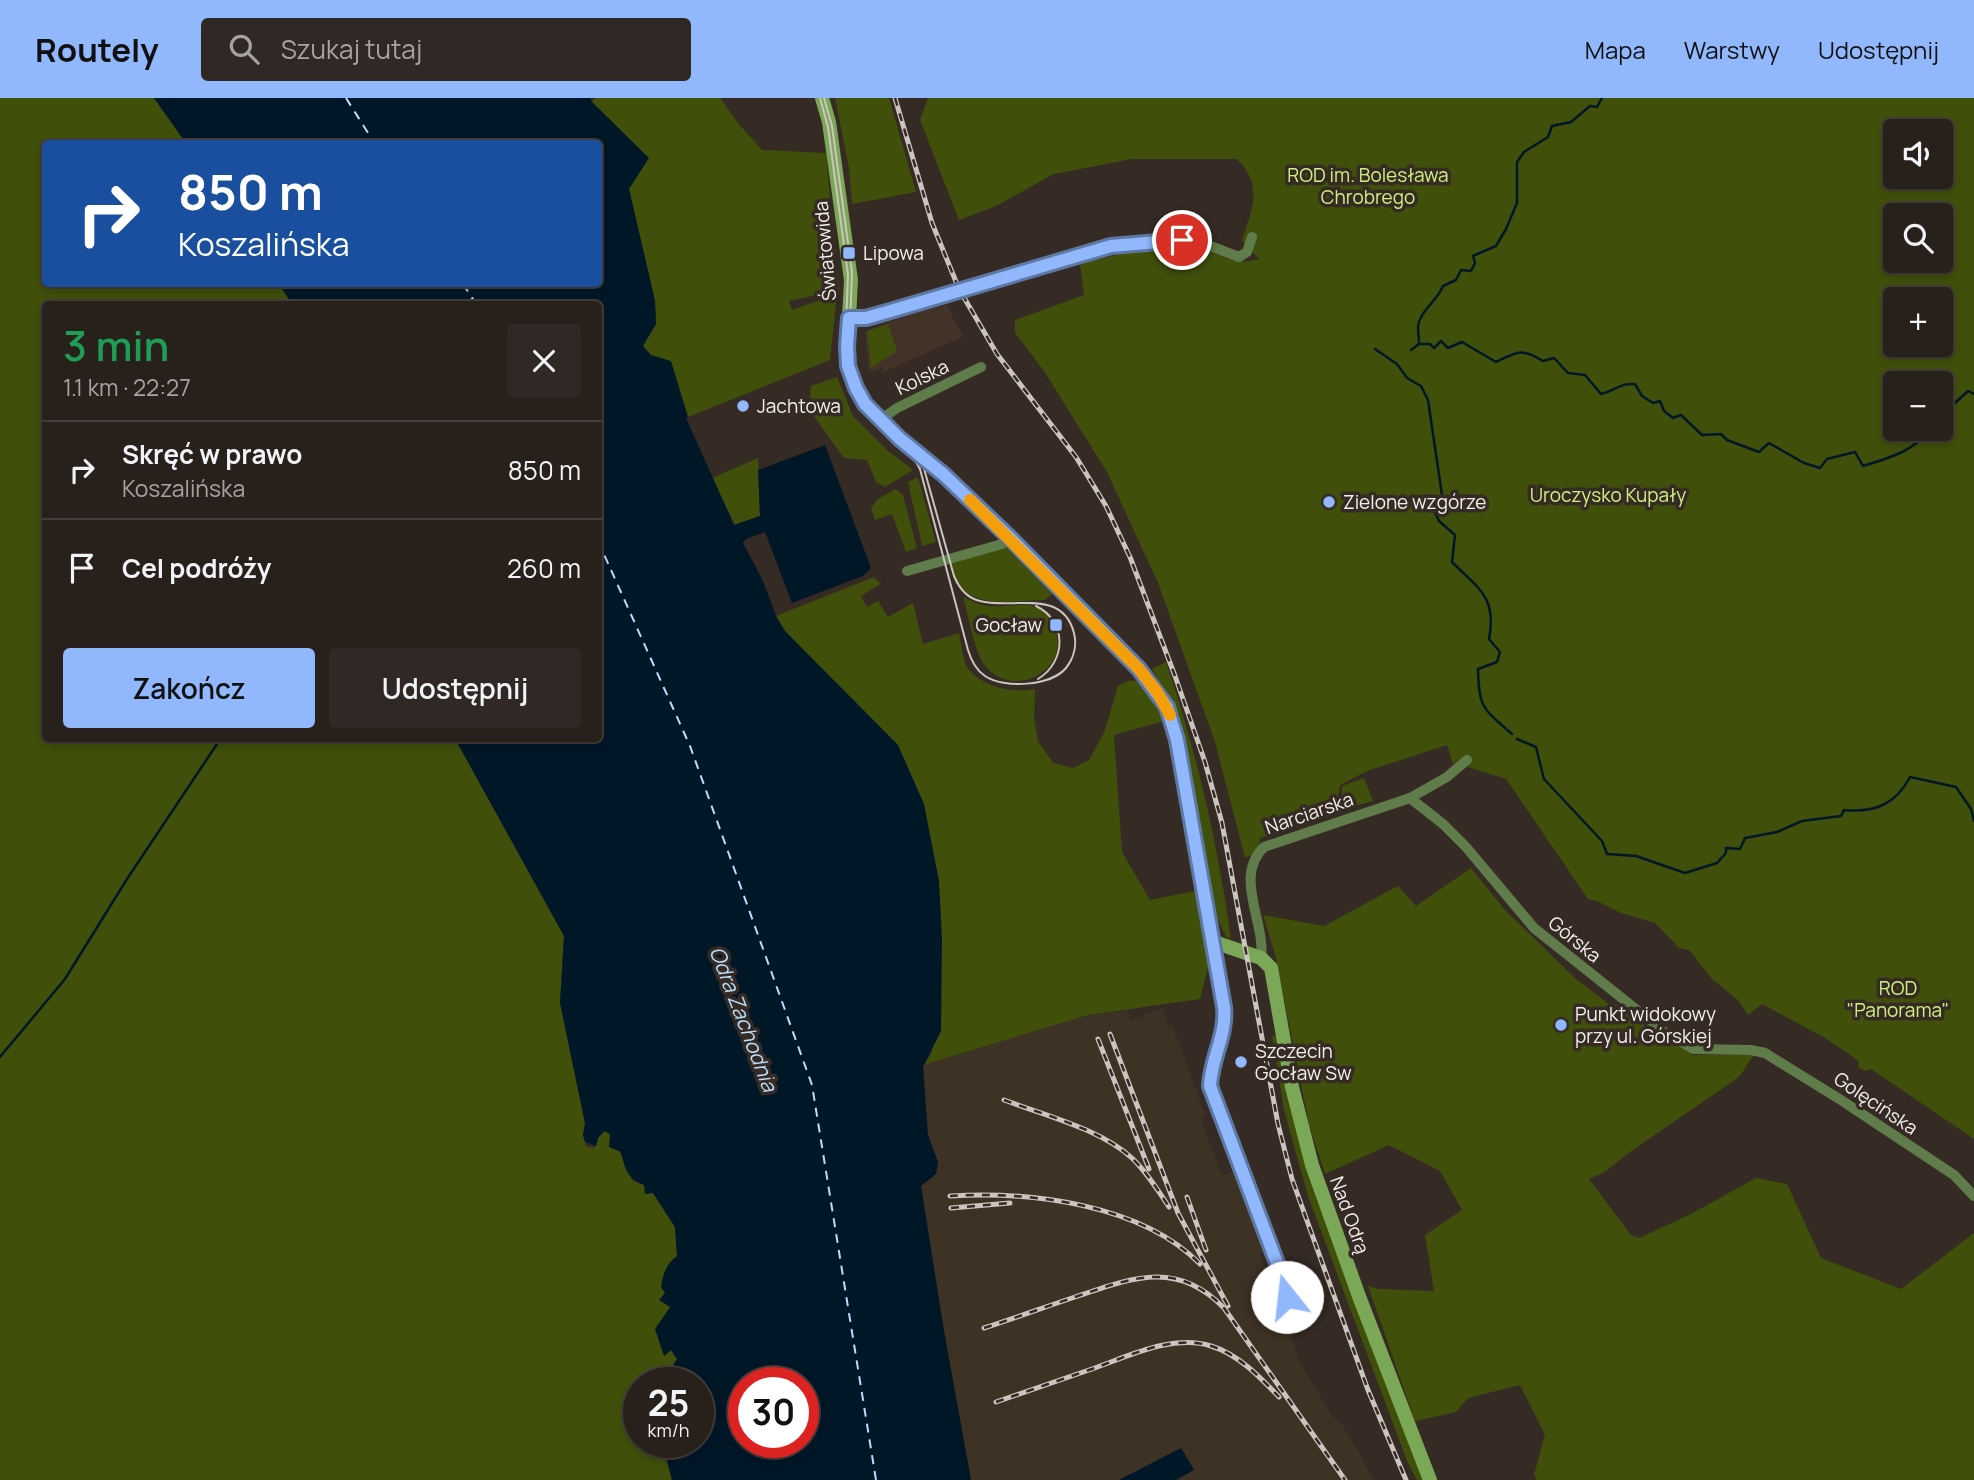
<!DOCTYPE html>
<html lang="pl">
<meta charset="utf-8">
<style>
body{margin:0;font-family:Manrope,sans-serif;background:#302824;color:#f1f3f6;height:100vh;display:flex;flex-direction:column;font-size:26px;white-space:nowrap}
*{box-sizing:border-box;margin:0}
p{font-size:23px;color:#a5a3a3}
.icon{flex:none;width:38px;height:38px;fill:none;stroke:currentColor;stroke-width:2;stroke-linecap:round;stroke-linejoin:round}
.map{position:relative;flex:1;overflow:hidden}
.details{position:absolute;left:42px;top:203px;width:560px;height:441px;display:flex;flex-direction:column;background:#28201b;border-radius:7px;box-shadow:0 4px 10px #0003,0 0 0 2px #443e3a}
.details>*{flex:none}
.banner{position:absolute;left:42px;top:42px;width:560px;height:147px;border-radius:7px;box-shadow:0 4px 10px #0003,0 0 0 2px #443e3a;background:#1a4fa0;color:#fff;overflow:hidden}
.buttons{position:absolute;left:1883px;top:21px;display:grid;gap:14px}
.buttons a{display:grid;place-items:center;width:70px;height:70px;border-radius:7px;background:#28201b;box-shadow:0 4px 10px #0003,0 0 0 2px #443e3a;font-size:35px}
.speed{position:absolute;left:623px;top:1269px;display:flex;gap:14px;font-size:35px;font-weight:700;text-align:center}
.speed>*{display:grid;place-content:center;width:91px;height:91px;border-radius:50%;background:#28201b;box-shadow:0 4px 10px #0003,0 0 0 2px #443e3a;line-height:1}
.speed small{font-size:18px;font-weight:400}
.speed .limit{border:10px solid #d22;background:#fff;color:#111}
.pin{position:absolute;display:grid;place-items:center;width:60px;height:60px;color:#fff;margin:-30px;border:4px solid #fff;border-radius:50%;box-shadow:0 2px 7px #0007}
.me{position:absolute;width:77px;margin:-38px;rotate:344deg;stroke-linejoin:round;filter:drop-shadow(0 0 5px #0008)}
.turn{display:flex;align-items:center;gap:24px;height:147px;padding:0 21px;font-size:32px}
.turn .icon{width:91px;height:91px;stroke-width:2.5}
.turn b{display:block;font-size:49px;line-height:60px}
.round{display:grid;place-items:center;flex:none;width:74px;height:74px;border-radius:7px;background:#302824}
.headline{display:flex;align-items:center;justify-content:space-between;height:119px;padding:0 21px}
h1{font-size:42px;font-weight:600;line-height:52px;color:#1e9e55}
.action{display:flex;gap:14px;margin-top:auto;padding:14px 21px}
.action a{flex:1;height:80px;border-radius:7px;background:#91b8fd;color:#111;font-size:28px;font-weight:600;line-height:80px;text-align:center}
.action a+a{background:#302824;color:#f1f3f6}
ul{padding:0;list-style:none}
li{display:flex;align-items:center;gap:21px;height:98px;padding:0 21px;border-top:2px solid #443e3a}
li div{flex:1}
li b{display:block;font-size:26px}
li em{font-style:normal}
header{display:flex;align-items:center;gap:42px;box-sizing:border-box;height:98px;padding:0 35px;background:#91b8fd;color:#111}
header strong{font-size:33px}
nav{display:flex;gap:38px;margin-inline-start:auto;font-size:24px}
.search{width:490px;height:63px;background:#302824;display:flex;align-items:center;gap:18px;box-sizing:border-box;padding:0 24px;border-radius:7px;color:#a5a3a3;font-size:26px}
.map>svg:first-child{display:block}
</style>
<header>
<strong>Routely</strong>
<div class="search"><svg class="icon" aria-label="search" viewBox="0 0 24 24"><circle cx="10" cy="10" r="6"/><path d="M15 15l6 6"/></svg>Szukaj tutaj</div>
<nav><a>Mapa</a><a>Warstwy</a><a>Udostępnij</a></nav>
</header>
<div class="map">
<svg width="1974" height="1382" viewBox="0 0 1974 1382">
<rect width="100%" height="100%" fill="#352a24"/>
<!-- built -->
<polygon fill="#423228" points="948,207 955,225 964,238 884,274 882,270 869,275 865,233 924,212"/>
<!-- industrial -->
<polygon fill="#3e3224" points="1162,910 1169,929 1173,928 1206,1018 1201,1021 1222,1077 1235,1073 1265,1152 1259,1155 1282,1205 1275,1208 1275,1213 1282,1221 1288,1216 1286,1221 1299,1263 1333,1319 1340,1323 1357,1351 1373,1382 1176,1382 1194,1371 1181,1350 1119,1382 971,1382 944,1233 921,1088 936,1076 938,1064 928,1037 923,969 926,966 1088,917 1127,912 1131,922"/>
<!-- green -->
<g fill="#40500b" fill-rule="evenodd">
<path d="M0,0H154L186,45L46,46V186H279L292,206H46V640L458,641V646L564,838L560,905L585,1025L583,1037L586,1048L593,1050L596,1048L598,1040L605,1033C619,1042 624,1069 633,1083L644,1087L653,1095L675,1129L677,1158L665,1195L670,1209L664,1258L671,1252L677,1261L671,1271L664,1273L657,1280L651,1277L648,1284H639V1344H662L672,1382H0Z"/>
<polygon points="596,0 720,0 738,25 762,52 826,55 839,192 789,203 792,212 837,196 830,262 688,319 683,303 642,248 656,226 655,203 629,91 592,4"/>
<polygon points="835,0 889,0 916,94 852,106 849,70"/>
<path d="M928,0H1974V1041L1871,971L1865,973L1858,969L1859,963L1825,940L1762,906L1748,917L1738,902L1712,881L1689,852L1679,850L1655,825L1621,815L1597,803L1588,801L1506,681L1468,669L1467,657L1453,666L1447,647L1367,673L1340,687L1335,717L1260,740L1259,754L1245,760L1215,644L1158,485L1107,374L1044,273L1015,235V222L1084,197L1080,166C1119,156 1155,146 1197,151C1225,154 1227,169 1259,161L1242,143C1252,111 1264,88 1237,61H1132L1054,76L996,108L959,122L920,22ZM1895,33H1941V79H1895ZM1895,117H1941V163H1895ZM1895,201H1941V247H1895ZM1895,285H1941V331H1895Z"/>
<polygon points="888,226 897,253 871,270 867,233"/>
<polygon points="837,279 853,318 888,353 913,372 885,389 876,384 867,362 844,360 809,311 811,288"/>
<polygon points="758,360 760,418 735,427 712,380"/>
<polygon points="918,379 936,444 922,448 908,384"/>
<polygon points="896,391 903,397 917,450 906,454 892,416 875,422 871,410 878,401"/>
<path d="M1006,449L1052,496L1045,502C1019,502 976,512 959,486C955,480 954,472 951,465Z"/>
<path d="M874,479L881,486L861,498L867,509L878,503L888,519L913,505L923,546L959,535C961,545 963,564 969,572C985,590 1013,595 1035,591L1034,620L1038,643L1053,665L1073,670L1089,662L1104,635L1118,588C1123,586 1129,581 1135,583C1149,589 1158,610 1164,623L1114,637L1122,754L1150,802L1195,793L1209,866L1200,901L1088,917L926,966L923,969L932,954L785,534L776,518Z"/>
<path d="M963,499C972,503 979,507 988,508C1005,510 1026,502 1041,512C1047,516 1051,522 1054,529C1073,572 1014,601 987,570C974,556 969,518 963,499Z"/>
<path d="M1166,564C1197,654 1218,747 1231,841L1226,839L1214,813L1179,623L1172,604L1152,571Z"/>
<polygon points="1364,680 1373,703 1341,712 1342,688"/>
<polygon points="1471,770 1504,811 1576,881 1613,909 1616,907 1657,936 1693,957 1754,957 1739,979 1627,1056 1605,1074 1589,1081 1631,1137 1639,1140 1689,1117 1756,1080 1787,1086 1821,1160 1901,1191 1974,1135 1974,1382 1537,1382 1534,1377 1545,1337 1520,1287 1468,1300 1456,1314 1415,1323 1368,1188 1379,1191 1434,1193 1425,1137 1462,1112 1440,1073 1389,1047 1325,1076 1309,1026 1275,856 1263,817 1324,828 1398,788 1416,808"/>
<polygon points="1272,937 1276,938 1315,1092 1331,1140 1424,1382 1417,1382 1407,1363 1308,1098 1284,1012"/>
</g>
<!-- water -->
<g fill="#001728" fill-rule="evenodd">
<path d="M154,0H590L592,4L649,60L629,91L655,203L656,226L643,248L651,257L671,263L688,319L686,320L734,427L760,418L758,372L825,347L871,470L863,478L792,505L765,434L746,441L743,445L763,483L776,518L785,533L898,647L924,706L939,783L942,841L941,933L923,969L928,1037L938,1064L936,1076L921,1088L944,1233L971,1382H672L662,1344H698V1284H648L651,1277L657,1280L664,1273L671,1271L677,1261L671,1252L664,1258L655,1231L670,1209L659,1202L665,1195L661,1189C663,1176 666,1166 677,1158L675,1129L653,1095L645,1096L644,1087C627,1081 625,1070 621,1054L609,1049L610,1036L604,1033L598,1040L596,1048L585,1044L583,1037L585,1025L560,905L564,838L458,646V640H598V206H292L279,186H598V46L186,45ZM744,1284H803V1344H744Z"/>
<polygon points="1181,1350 1194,1372 1176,1382 1119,1382"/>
</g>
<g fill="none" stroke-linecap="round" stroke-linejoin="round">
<!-- stream -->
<g stroke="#001728" stroke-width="2.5">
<path d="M1419,246C1419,241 1418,234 1418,228C1420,213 1438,202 1443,188L1456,182L1461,172L1471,173L1475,165L1473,158L1496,148L1506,131L1517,105V64L1524,54L1548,39L1552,28L1571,24L1590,8L1597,9L1602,0"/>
<path d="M1375,251L1397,266L1407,280L1421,288L1428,302L1442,397L1433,410L1439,423L1455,437L1452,464C1479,491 1497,499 1489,541L1500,554L1497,564L1478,571C1479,610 1482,610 1512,636"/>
<path d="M1411,252L1419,246H1430L1434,250L1441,243L1448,250L1462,244L1496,264C1518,253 1522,250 1543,263L1554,260L1568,275L1585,277L1601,296C1616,293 1618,285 1635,286L1642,298L1653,305L1660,303L1664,313L1673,320L1681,317L1702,337L1721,336L1727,342L1759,354L1769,345L1804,365L1820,370L1827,361L1855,354L1863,368C1890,360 1913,353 1932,331"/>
<polyline points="1941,318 1968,293 1974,296"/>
<path d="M1517,641L1536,649L1544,681L1602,743L1607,756L1636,758L1685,775L1717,765L1726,755V750L1740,751L1745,740L1777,734L1802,723L1841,718L1844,712C1875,715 1896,706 1910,679L1956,689L1971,711L1974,723"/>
<polyline points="0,959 65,881 127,781 221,640"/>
</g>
<!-- ferry -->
<g stroke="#b8defd" stroke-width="2" stroke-dasharray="9 7" stroke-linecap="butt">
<polyline points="346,0 375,46"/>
<polyline points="463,186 476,206"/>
<polyline points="598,443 690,648 812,987 876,1382"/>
</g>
<!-- street -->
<g stroke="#607c4a" stroke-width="10">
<polyline points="849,220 866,220 887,214 1111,148 1136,144 1168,142 1200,144 1239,159 1247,154 1252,139"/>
<polyline points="880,322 897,310 981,269"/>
<polyline points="907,473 1002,446 1009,439"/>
<polyline points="1410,700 1443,726 1466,749 1534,830 1667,936 1693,951 1751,952 1765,955 1841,1002 1954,1077 1974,1098"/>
<polyline points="1214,844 1225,928 1211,979 1210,988 1280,1173 1287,1199 1285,1209"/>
<path d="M1261,860C1266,824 1233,779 1264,749L1410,700L1447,679L1467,662"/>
</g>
<!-- secondary -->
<polyline stroke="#7ba857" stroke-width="14" points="822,0 829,24 851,182 847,259 851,279 859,297 876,319 963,395 1131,563 1159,596 1174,629 1214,844 1261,860 1271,870 1292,989 1312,1067 1360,1201 1430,1382"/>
<!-- tram -->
<g stroke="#ccc4bf" stroke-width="2">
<path d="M820,0L828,29L848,177L845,252L847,271L854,291L863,307L910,354L920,371L968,552C971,562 976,572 985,578C1004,591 1051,588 1066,570C1074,560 1077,547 1074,535C1062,489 1012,512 980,503C967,500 959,490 954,478L923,367L911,350L867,305L852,274L849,252L852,174L832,28L824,0"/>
<path d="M1036,508C1067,523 1067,563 1038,581"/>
</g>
<defs>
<g id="rail">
<polyline points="895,0 932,125 959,191 997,256 1076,359 1106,408 1130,459 1175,578 1205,664 1222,725 1278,1026 1292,1081 1368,1292 1406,1382"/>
<polyline points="1110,936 1178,1115 1228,1208"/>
<polyline points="1098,941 1149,1071"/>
<path d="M1004,1002C1044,1017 1101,1031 1133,1061C1147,1075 1158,1092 1169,1109"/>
<path d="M950,1098C1030,1093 1141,1106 1200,1166"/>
<polyline points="1187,1099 1206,1152"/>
<polyline points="951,1110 1010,1105"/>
<path d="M984,1230C1015,1220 1045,1209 1075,1199C1131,1180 1177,1161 1224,1210L1345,1382"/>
<path d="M996,1304C1028,1293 1060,1282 1092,1271C1129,1258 1172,1236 1211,1248C1238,1256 1260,1279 1279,1299"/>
</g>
</defs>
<!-- rail casing -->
<use href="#rail" stroke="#ccc4bf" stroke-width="5"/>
<!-- rail -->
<use href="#rail" stroke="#352a24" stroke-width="2.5" stroke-dasharray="8" stroke-linecap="butt"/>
</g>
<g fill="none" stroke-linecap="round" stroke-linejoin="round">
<defs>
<path id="route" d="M1182,142L1111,148L887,214L866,220H849L847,248L848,268L856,290L865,306L900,341L943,376L1009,439L1139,571L1167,609L1177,642L1224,909C1227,937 1211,960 1210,988L1280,1173L1287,1199"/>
</defs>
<!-- route casing -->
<use href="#route" stroke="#5e78a4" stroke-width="18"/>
<!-- route -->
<use href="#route" stroke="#91b8fd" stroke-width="12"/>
<!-- slow -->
<polyline stroke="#f59e0b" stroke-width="12" points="970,402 1139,571 1157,594 1170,617"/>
</g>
<!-- markers -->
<g fill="#91b8fd" stroke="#352a24" stroke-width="2.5">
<rect x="842" y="148" width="14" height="14" rx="3.5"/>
<circle cx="743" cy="308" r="7"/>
<circle cx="1329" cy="404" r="7"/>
<rect x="1049" y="520" width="14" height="14" rx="3.5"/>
<circle cx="1561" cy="927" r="7"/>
<circle cx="1241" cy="964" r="7"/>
</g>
<g text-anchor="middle" stroke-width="7" stroke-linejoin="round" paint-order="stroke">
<!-- park labels -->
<g font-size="19" fill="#cff07d" stroke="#352a24">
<text x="1368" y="84">ROD im. Bolesława<tspan x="1368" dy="22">Chrobrego</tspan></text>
<text x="1608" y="404">Uroczysko Kupały</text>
<text x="1898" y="897">ROD<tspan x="1898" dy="22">"Panorama"</tspan></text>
</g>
<!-- street labels -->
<g font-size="19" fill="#f4ede9" stroke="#352a24">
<text transform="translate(825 153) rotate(-95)" y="7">Światowida</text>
<text transform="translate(922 279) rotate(-26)" y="7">Kolska</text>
<text transform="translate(1309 715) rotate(-19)" y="7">Narciarska</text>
<text transform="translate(1575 841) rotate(39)" y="7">Górska</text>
<text transform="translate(1876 1005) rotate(34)" y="7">Golęcińska</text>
<text transform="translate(1350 1117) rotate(70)" y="7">Nad Odrą</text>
</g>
<!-- poi labels -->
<g font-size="19" fill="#f4ede9" stroke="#352a24" text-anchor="start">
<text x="863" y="162">Lipowa</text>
<text x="757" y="315">Jachtowa</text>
<text x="1343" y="411">Zielone wzgórze</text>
<text x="1042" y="534" text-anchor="end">Gocław</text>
<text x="1575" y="923">Punkt widokowy<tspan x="1575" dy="22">przy ul. Górskiej</tspan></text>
<text x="1255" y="960">Szczecin<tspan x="1255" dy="22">Gocław Sw</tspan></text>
</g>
<!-- water labels -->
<g font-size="21" font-style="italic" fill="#b8defd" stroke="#352a24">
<text transform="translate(743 921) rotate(69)" y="7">Odra Zachodnia</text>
</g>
</g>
</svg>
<div class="buttons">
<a><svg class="icon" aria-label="sound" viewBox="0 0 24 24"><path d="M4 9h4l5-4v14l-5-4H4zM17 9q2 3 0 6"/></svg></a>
<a><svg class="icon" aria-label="search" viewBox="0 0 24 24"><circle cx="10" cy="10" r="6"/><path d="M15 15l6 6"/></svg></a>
<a>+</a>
<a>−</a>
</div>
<div class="speed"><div>25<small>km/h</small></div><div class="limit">30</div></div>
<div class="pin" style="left:1182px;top:142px;background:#d93025"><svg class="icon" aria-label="arrive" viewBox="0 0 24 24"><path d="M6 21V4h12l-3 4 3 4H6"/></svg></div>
<svg class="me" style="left:1287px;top:1199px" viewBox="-20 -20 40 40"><circle r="19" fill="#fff"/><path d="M0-13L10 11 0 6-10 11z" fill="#91b8fd"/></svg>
<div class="banner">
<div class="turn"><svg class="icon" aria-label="right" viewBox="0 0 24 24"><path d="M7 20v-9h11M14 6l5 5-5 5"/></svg><div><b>850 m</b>Koszalińska</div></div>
</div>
<section class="details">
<div class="headline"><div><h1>3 min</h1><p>1.1 km · 22:27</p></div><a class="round"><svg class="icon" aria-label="close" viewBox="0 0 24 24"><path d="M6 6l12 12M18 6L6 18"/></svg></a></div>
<ul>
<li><svg class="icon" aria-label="right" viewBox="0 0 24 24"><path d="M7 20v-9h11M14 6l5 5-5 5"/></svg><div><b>Skręć w prawo</b><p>Koszalińska</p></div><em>850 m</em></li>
<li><svg class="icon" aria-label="arrive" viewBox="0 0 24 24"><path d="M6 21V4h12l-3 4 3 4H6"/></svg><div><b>Cel podróży</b></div><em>260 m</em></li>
</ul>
<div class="action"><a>Zakończ</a><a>Udostępnij</a></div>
</section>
</div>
